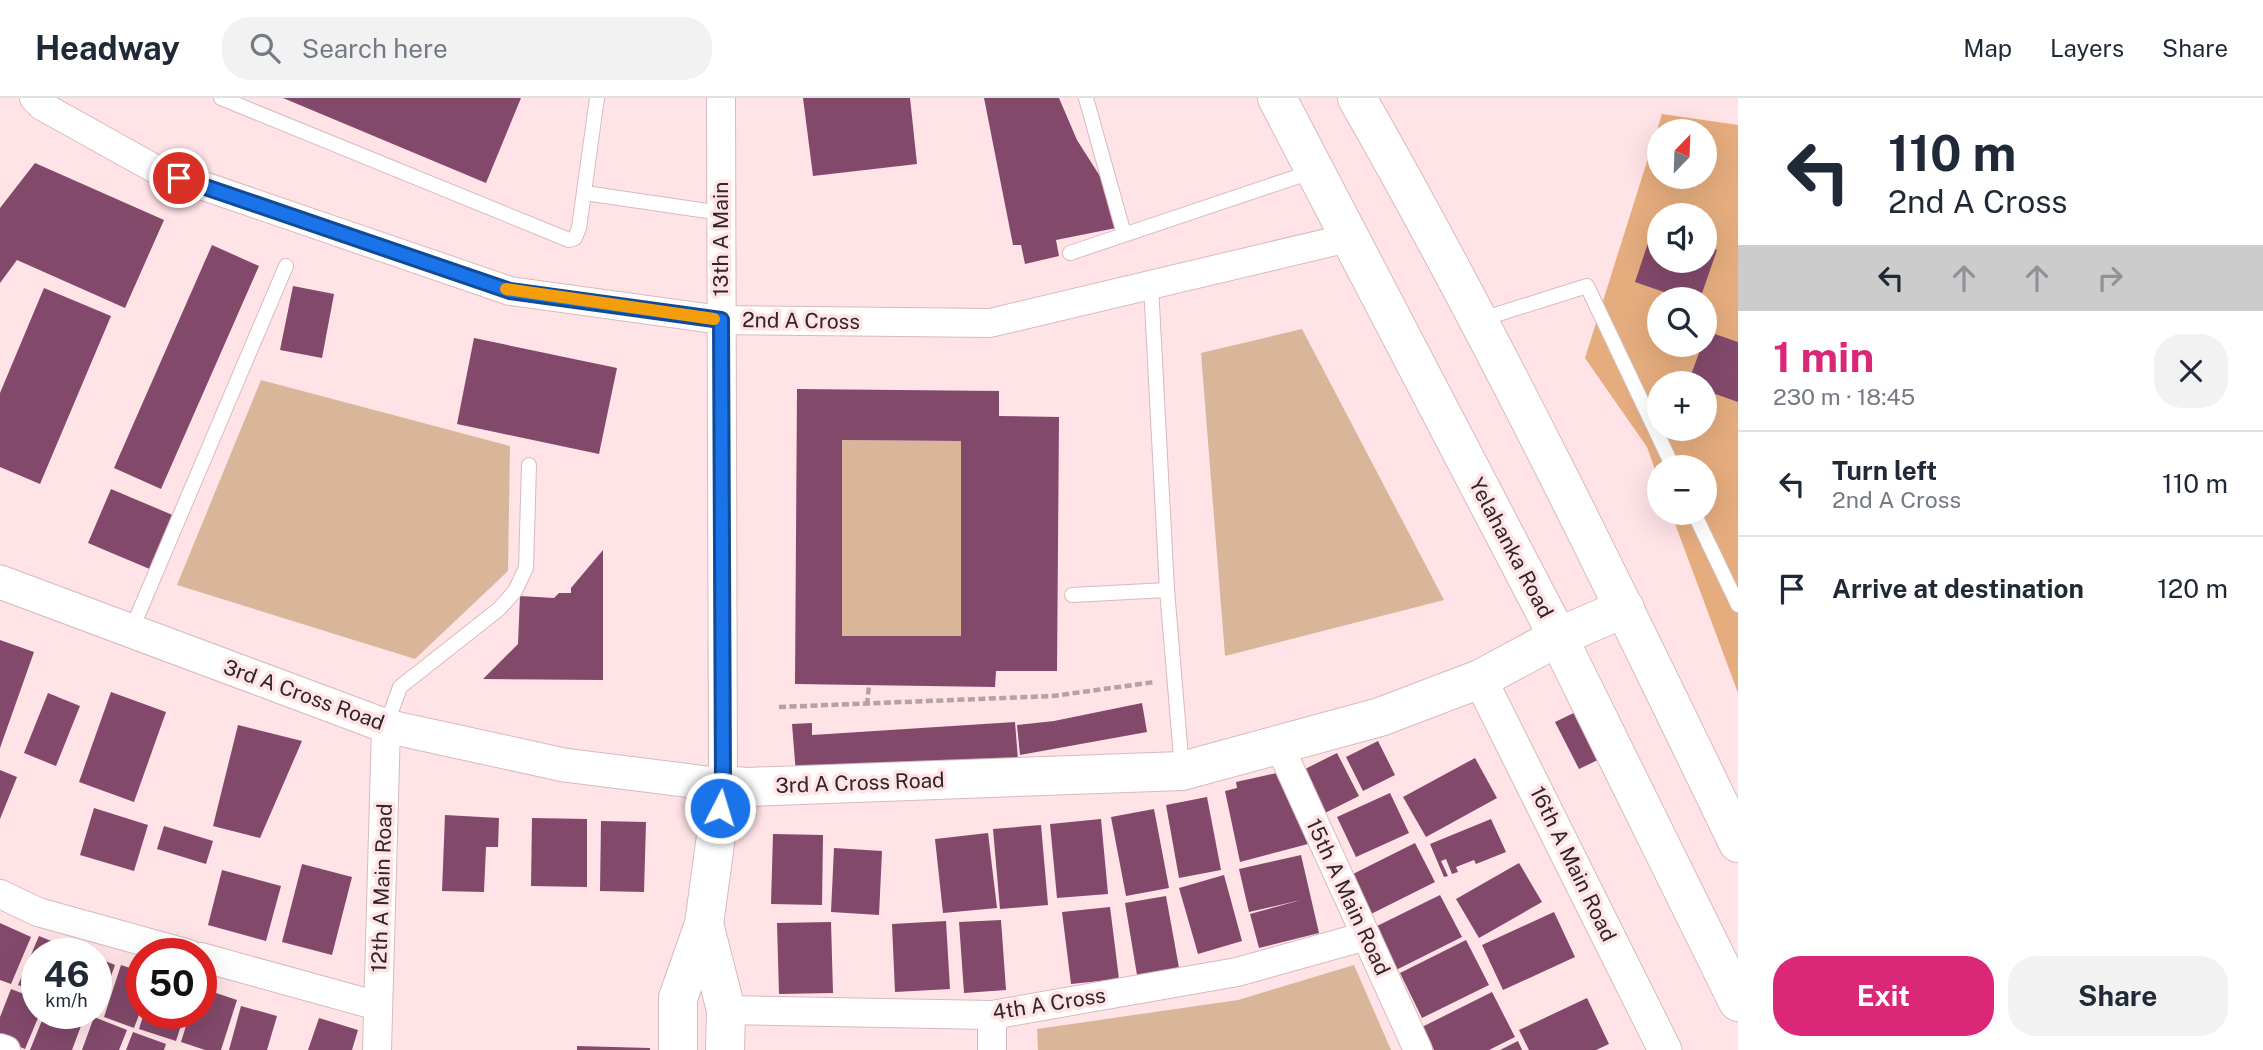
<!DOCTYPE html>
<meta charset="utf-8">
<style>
body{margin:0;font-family:"Public Sans",sans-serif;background:#f2f2f3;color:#1f2937;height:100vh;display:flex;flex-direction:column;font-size:26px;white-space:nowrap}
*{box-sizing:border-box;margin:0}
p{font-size:23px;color:#747a83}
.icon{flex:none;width:38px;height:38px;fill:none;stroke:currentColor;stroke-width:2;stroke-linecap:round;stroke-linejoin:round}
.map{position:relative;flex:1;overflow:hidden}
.side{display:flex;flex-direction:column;background:#fff;width:525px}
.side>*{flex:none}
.guide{background:#fff;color:#1f2937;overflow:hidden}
.needle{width:46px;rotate:23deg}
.fabs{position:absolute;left:1647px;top:21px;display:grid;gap:14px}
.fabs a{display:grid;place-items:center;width:70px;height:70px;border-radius:50%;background:#fff;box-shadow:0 7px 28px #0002;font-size:35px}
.speed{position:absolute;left:21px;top:840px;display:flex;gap:14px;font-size:35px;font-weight:700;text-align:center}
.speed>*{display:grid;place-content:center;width:91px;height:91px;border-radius:50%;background:#fff;box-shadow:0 7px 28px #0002;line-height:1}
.speed small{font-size:18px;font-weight:400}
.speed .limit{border:10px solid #d22;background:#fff;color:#111}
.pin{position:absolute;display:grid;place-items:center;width:60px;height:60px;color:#fff;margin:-30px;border:4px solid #fff;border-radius:50%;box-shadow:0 2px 7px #0007}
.me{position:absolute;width:77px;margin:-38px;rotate:5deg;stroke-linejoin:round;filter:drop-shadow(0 0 5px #0008)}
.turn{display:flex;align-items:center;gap:24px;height:147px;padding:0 35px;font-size:32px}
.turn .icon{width:91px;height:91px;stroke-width:2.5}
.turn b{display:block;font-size:49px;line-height:60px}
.lanes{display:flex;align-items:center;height:66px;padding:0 35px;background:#0003;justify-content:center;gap:35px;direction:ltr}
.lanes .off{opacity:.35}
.round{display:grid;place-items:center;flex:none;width:74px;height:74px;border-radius:28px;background:#f2f2f3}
.overview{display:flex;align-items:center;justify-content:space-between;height:119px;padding:0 35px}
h1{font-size:42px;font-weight:700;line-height:52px;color:#db2777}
.action{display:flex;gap:14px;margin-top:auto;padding:14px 35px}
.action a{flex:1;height:80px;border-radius:28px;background:#db2777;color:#fff;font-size:28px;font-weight:700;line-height:80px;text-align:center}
.action a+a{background:#f2f2f3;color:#1f2937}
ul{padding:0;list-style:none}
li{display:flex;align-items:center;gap:21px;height:105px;padding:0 35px;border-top:2px solid #e0e1e3}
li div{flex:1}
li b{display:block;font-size:26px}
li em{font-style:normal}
header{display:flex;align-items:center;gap:42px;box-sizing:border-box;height:98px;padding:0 35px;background:#fff;border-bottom:2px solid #e0e1e3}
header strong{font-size:33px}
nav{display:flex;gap:38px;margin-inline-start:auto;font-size:24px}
.search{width:490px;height:63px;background:#f2f2f3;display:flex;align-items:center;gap:18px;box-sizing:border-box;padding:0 24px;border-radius:28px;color:#747a83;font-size:26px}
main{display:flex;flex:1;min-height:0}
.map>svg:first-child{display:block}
</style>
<header>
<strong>Headway</strong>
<div class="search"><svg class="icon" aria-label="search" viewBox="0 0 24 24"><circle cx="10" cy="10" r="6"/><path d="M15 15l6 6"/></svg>Search here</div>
<nav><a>Map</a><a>Layers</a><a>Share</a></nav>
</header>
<main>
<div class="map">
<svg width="1738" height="952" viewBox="0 0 1738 952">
<rect width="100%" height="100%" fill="#ffe3e6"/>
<!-- green -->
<g fill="#d9b69a">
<polygon points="1302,231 1444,502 1225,558 1201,255"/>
<polygon points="261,282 510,348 508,473 415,561 177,487"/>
<polygon points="842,342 961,343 961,538 842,538"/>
<polygon points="1354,867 1391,952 1038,952 1037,931 1238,902"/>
</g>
<!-- forest -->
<path fill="#e5ad7e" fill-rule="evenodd" d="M1662,16L1738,27V595L1671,415H1704V369H1659V383L1647,349L1585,260ZM1659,33H1704V79H1659ZM1659,117H1704V163H1659ZM1659,201H1704V247H1659ZM1659,285H1704V331H1659Z"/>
<!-- building -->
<g fill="#83496b" fill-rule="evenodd">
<polygon points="283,0 521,0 486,85"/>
<polygon points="803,0 910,0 917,66 813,78"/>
<polygon points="984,0 1059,0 1077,42 1103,83 1116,130 1056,142 1059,158 1025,166 1021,147 1013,147"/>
<polygon points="35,65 164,122 125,210 17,162 0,185 0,110"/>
<polygon points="1653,130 1659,132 1659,163 1704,163 1704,148 1717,152 1700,201 1684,201 1635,184"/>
<polygon points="212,147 259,168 161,391 114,370"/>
<polygon points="293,188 334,196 322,260 280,252"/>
<polygon points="44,190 111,218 40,386 0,369 0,295"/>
<polygon points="1706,233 1738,244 1738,304 1704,292 1704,285 1688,285 1702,247 1704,247"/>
<polygon points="474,240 617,270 599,356 457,326"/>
<path d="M797,291L999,293V318L1059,319L1057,573H996L995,589L795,586ZM842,342L961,343V538H842Z"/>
<polygon points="111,391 175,418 152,472 88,445"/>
<polygon points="603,452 603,582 483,581 518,546 520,498 554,500 559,495 571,495 571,490"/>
<polygon points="0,542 34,554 0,650"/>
<polygon points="111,594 166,614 134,704 79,684"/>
<polygon points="48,595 80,608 56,668 24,655"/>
<polygon points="1142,605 1147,634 1020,657 1017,627 1054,623"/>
<polygon points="1580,612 1604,659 1579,671 1555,624"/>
<polygon points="1015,624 1018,662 796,676 792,626 812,625 812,637"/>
<polygon points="238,627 302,643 260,740 213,728"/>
<polygon points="1378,643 1395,677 1363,693 1346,659"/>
<polygon points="1337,655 1359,698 1321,717 1299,674"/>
<polygon points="1475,660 1497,700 1426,739 1403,699"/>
<polygon points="0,672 17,679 0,721"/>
<polygon points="1277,675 1308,746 1240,764 1225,693 1237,690 1236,684"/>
<polygon points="1390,695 1409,735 1356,759 1337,719"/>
<polygon points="1207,699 1221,772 1179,780 1166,707"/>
<polygon points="94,710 148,727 134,773 80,757"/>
<polygon points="1154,711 1169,790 1126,798 1111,719"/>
<polygon points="445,717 499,720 498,749 486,749 484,794 442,793"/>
<polygon points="532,720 587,721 587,789 531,788"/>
<polygon points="1101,721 1108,796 1057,800 1050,726"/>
<polygon points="1491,721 1506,754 1476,766 1474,762 1456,769 1458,774 1452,776 1446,761 1441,763 1448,778 1444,779 1430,746"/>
<polygon points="601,723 646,724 644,794 600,793"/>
<polygon points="1041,727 1048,807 1000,811 993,731"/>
<polygon points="164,728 213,743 206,766 157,751"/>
<polygon points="988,735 997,810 943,815 935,741"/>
<polygon points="773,736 823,737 822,807 771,806"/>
<polygon points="1415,745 1435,784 1369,817 1349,778"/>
<polygon points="834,750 882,753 879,817 831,814"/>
<polygon points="1301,757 1319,835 1259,850 1250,816 1301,802 1249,814 1239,771"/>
<polygon points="1519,765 1542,804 1479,840 1456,801"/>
<polygon points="302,766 352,779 332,857 282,844"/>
<polygon points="222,772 281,788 266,843 208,827"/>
<polygon points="1224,777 1242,843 1198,856 1179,790"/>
<polygon points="1440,797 1462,839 1396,872 1375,829"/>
<polygon points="1166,798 1179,870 1137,877 1125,805"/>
<polygon points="1110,809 1119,881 1071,886 1062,814"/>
<polygon points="1554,814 1575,859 1503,892 1482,847"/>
<polygon points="1001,822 1006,892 964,895 959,824"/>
<polygon points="946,823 950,891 895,894 892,826"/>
<polygon points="831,824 833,895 779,896 777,825"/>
<polygon points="0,825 31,839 11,886 0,882"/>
<polygon points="39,838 78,854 78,856 37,856 37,895 18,887"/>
<polygon points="1466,842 1489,887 1422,920 1400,875"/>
<polygon points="96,859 115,867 97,917 96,917"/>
<polygon points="121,867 142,874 142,909 134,930 104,919"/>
<polygon points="201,890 237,902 221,952 205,952 181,944 190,915 201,915"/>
<polygon points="11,891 37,901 37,915 40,915 25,951 0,941 0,919"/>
<polygon points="1492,894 1515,939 1489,952 1434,952 1422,929"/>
<polygon points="1587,900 1609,946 1596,952 1529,952 1519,932"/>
<polygon points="241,908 277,918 267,952 229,952"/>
<polygon points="45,915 73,915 84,920 72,952 30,952"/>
<polygon points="144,915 185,915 176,943 139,931"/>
<polygon points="94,919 127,932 119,952 82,952"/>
<polygon points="319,920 358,932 352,952 308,952"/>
<polygon points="133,934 166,946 164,952 126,952"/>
<polygon points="1518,943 1522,952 1500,952"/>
<polygon points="577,948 650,950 650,952 577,952"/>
</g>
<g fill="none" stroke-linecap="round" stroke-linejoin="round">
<defs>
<g id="service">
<polyline points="221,0 569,142 575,140 579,130 597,0"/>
<polyline points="1086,0 1124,136"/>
<polyline points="585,95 721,115"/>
<polyline points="1070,155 1314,73"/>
<polyline points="1151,187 1167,492 1182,671"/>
<polyline points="1479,222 1587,188 1673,369"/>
<polyline points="1694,415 1738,507"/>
<polyline points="1072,497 1167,492"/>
<polyline points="131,533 286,168"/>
<polyline points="386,628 400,589 499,511 515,493 526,470 529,367"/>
</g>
<g id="minor">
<polyline points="34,0 42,8 157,72 510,193 721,222 990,225 1348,140"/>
<polyline points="721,0 723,687"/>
<polyline points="1279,647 1418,952"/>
<polyline points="0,796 38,814 189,856"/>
<polyline points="201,859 378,908"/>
<polyline points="726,912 992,917 1237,874 1366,838"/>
<polyline points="0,950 6,952"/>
<polyline points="377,952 386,628"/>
<polyline points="992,952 992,917"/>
</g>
<g id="tertiary">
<polyline points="0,484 386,628 564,667 723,687"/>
<polyline points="1480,581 1665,952"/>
</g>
<g id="secondary">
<polyline points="704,826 726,912 725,952"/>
<polyline points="678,952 678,900 704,826 723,687 747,689 1182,673 1380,619 1480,581 1558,539 1625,510"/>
</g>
<g id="primary">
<polyline points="1277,0 1558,539 1738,904"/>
<path d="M1357,0C1495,242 1617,494 1738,745"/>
</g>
</defs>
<!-- service casing -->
<use href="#service" stroke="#d6bbbe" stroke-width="16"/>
<!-- minor casing -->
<use href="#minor" stroke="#d6bbbe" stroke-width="30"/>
<!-- tertiary casing -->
<use href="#tertiary" stroke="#d6bbbe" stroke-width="35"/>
<!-- secondary casing -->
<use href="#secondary" stroke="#d6bbbe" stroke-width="40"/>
<!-- primary casing -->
<use href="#primary" stroke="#d6bbbe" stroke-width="40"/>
<!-- path -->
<g stroke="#b7a1a3" stroke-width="4.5" stroke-dasharray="7 3.5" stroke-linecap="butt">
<polyline points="867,607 869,587"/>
<polyline points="779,609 1053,598 1155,584"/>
</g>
<!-- service -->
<use href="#service" stroke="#fff" stroke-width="14"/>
<!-- minor -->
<use href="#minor" stroke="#fff" stroke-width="28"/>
<!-- tertiary -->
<use href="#tertiary" stroke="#fff" stroke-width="33"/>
<!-- secondary -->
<use href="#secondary" stroke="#fff" stroke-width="38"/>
<!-- primary -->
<use href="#primary" stroke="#fff" stroke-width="38"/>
</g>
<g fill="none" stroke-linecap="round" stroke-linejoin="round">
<defs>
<polyline id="route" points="179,80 510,193 721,222 723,687 720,710"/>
</defs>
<!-- route casing -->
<use href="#route" stroke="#114b97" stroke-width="18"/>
<!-- route -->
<use href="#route" stroke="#1a73e8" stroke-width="12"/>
<!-- slow -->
<polyline stroke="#f59e0b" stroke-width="12" points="506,191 714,221"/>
</g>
<g text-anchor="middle" stroke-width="7" stroke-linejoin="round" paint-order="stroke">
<!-- street labels -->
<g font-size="21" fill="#302627" stroke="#ffe3e6">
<text transform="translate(721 141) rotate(-90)" y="7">13th A Main</text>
<text transform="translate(801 223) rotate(1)" y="7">2nd A Cross</text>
<text transform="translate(1511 450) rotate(62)" y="7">Yelahanka Road</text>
<text transform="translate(304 597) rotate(20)" y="7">3rd A Cross Road</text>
<text transform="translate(860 685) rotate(-2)" y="7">3rd A Cross Road</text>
<text transform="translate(1573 766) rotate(64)" y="7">16th A Main Road</text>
<text transform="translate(382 790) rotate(-88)" y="7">12th A Main Road</text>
<text transform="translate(1348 799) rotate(65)" y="7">15th A Main Road</text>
<text transform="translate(1049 906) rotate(-9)" y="7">4th A Cross</text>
</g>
</g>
</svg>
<div class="fabs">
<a><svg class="needle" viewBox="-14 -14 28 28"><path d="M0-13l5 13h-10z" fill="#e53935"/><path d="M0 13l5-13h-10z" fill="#747a83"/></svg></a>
<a><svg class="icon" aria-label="sound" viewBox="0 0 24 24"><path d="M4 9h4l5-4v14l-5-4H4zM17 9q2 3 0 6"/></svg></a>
<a><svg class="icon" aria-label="search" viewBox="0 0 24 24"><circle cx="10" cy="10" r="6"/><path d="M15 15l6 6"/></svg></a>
<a>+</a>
<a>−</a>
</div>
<div class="speed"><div>46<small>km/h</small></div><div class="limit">50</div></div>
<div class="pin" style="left:179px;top:80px;background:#d93025"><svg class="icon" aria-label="arrive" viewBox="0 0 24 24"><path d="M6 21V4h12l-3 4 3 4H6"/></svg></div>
<svg class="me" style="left:720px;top:710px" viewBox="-20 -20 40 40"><circle r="17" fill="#1a73e8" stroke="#fff" stroke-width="3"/><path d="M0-11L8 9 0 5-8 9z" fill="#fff"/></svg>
</div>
<section class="side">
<div class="guide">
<div class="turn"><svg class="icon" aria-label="left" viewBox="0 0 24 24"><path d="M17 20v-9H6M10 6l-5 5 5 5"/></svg><div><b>110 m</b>2nd A Cross</div></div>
<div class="lanes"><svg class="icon" aria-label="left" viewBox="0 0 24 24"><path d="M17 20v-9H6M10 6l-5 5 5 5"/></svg><svg class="icon off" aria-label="ahead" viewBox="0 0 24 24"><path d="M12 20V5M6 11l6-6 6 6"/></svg><svg class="icon off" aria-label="ahead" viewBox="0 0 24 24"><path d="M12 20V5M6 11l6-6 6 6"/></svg><svg class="icon off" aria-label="right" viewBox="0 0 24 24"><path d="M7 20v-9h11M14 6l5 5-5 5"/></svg></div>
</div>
<div class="overview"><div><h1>1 min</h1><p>230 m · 18:45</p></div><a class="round"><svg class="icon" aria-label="close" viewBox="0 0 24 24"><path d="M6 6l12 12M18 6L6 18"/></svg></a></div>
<ul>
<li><svg class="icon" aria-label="left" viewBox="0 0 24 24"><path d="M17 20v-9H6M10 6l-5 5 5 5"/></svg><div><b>Turn left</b><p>2nd A Cross</p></div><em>110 m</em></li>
<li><svg class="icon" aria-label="arrive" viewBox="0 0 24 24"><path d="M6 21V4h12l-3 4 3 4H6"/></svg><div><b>Arrive at destination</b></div><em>120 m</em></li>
</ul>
<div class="action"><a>Exit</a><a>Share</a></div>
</section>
</main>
